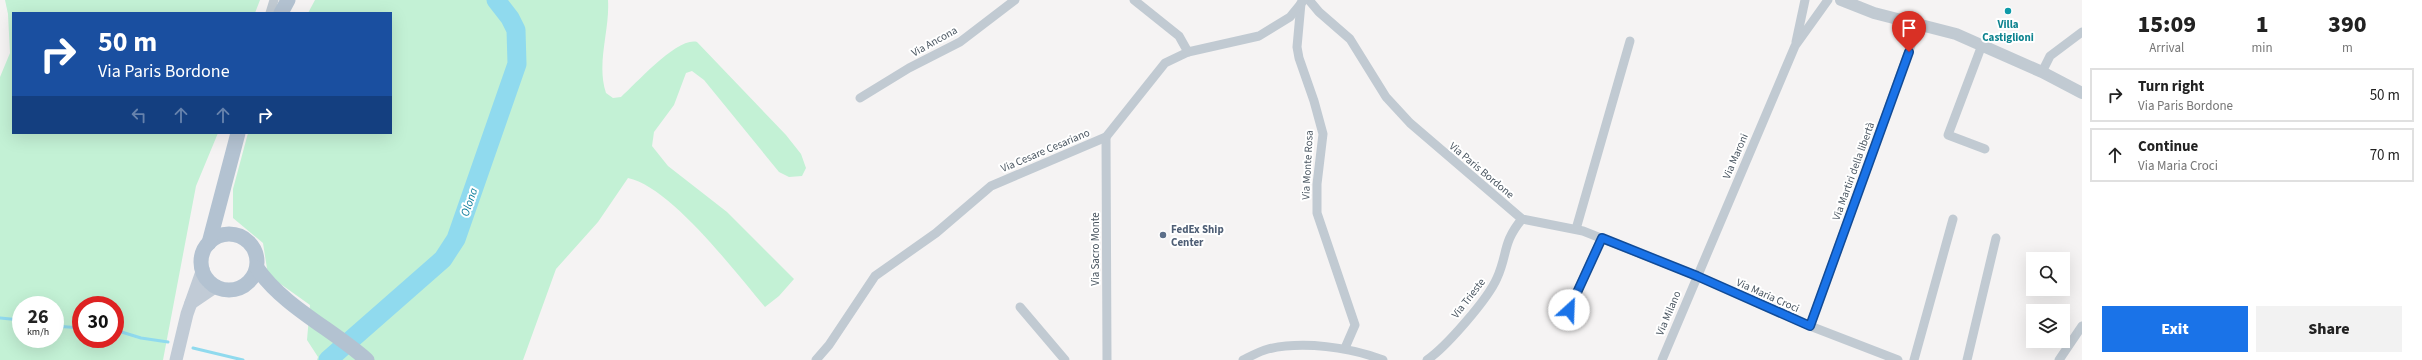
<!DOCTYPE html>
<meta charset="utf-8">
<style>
body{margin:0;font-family:"Source Sans 3",sans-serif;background:#f2f2f2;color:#222;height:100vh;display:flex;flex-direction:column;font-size:15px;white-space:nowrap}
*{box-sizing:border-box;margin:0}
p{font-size:13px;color:#767676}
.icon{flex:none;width:22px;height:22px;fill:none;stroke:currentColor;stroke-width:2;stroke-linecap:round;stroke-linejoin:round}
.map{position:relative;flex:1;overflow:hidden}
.details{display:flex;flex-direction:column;background:#fff;width:340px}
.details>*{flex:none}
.guide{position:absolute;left:12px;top:12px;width:380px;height:122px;border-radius:0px;box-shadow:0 4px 16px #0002;background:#1a4fa0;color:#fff;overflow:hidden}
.fabs{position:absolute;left:2026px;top:252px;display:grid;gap:8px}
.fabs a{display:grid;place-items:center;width:44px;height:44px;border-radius:0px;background:#fff;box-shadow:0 4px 16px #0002;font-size:20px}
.speed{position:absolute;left:12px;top:296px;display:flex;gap:8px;font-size:20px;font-weight:700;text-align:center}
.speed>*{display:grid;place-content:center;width:52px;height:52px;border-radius:50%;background:#fff;box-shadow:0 4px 16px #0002;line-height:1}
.speed small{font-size:10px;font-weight:400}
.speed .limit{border:6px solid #d22;background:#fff;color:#111}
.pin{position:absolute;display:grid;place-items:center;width:34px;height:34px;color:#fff;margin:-41px -17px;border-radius:50% 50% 50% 0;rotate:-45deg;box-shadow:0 0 4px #0007}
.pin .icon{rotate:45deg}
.me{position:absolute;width:44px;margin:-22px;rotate:25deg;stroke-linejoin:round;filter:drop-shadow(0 0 3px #0008)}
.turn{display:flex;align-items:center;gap:14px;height:84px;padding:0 20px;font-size:18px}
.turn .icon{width:52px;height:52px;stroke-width:2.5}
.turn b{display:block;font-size:28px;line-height:34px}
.lanes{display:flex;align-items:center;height:38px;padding:0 20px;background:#0003;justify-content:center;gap:20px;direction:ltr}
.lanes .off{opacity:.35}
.eta{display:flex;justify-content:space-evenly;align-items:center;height:68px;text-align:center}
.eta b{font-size:24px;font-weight:800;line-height:28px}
.button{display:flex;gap:8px;margin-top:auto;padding:8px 20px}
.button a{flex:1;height:46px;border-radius:0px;background:#1a73e8;color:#fff;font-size:16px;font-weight:800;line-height:46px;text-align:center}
.button a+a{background:#f2f2f2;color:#222}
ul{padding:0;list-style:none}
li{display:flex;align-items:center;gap:12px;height:54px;margin:0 8px 6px;padding:0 12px;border:2px solid #e0e0e0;border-radius:0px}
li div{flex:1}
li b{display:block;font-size:15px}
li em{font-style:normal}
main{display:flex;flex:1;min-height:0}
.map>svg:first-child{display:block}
</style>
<main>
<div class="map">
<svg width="2082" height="360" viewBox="0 0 2082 360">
<rect width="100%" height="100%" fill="#f5f3f3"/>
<!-- green -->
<g fill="#c3f1d5" fill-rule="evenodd">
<path d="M5,0H260L255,13H13V133H218L196,186L163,360H0V77L10,53L8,14ZM21,305H55V339H21ZM81,305H115V339H81Z"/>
<path d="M315,0H608C610,31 596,63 606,93L613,98L621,97C637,83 677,37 697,42L786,135L801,154L806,168L802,176L789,177L779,172L704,80L692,71L686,73L674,105L654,132L652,146L668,166L727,212L794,279L779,296L765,307C736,273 671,187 628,178L598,222L556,269L523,360H317L318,357L307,340L310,305L268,275L263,243L233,218V189L248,133H391V13H308Z"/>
</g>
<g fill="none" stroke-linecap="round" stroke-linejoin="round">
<!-- stream -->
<g stroke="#90daee" stroke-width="3">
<polyline points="0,318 21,320"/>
<polyline points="55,326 81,328"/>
<polyline points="115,330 141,338 168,342"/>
<polyline points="193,348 243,360"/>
</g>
<!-- river -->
<polyline stroke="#90daee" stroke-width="19" points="328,360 443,259 456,239 517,64 516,30 510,18 496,0"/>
<!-- minor -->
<g stroke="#c1cad2" stroke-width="9">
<polyline points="1134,0 1179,36 1188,52"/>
<polyline points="1309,0 1319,12 1350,39 1386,97 1410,123 1522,219 1583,231 1697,276 1810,326 1898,360"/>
<polyline points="1301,3 1297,47 1299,58 1314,101 1323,134 1317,184 1317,213 1355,325 1345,348"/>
<polyline points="270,13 274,0"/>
<polyline points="1796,42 1805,0"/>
<polyline points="1982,45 1948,135 1985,149"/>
<polyline points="2042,72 2050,56 2082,32"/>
<polyline points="860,98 909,68 960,42 1015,0"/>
<polyline points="1106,137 1107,360"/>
<polyline points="1576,229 1630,41"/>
<polyline points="1020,307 1065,360"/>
<polyline points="1562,324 1602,238"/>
<polyline points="1810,326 1919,23"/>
<polyline points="816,360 829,345 875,276 936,233 991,186 1106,137 1165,63 1188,52 1259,36 1290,17 1304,0"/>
<path d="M1243,360C1251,356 1260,351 1268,349C1303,341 1350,347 1383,360"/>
<path d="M1427,360C1446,347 1488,299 1497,278C1508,254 1502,243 1522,219"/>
<polyline points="1662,360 1795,46 1828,0"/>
<polyline points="1914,360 1953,219"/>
<polyline points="1967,360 1996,238"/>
<polyline points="2059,360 2082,326"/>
</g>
<!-- tertiary -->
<polyline stroke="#c1cad2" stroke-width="12" points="1841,0 1874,13 1956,34 2042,72 2082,93"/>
<!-- secondary -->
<g stroke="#c1cbd6" stroke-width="13">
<polyline points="191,303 216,286"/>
<polyline points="176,360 187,314 203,269"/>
</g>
<!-- primary -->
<g stroke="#b3c2d1" stroke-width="15">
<polyline points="281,13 288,0"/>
<circle cx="229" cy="262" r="28"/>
<polyline points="209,243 238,133"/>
<path d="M257,268C283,306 332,329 367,360"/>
</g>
</g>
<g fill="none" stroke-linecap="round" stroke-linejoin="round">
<defs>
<polyline id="route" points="1569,310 1602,238 1697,276 1810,326 1909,52"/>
</defs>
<!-- route casing -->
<use href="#route" stroke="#114b97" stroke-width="10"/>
<!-- route -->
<use href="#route" stroke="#1a73e8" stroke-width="7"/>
</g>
<!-- markers -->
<circle fill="#0f9aa8" stroke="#fff" stroke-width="1.5" cx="2008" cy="11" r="4"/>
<circle fill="#5c6f8a" stroke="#fff" stroke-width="1.5" cx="1163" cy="235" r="4"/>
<g text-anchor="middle" stroke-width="4" stroke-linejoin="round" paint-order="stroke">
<!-- culture labels -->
<g font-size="11" font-weight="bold" fill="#0d838f" stroke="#fff">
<text x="2008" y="28">Villa<tspan x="2008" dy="13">Castiglioni</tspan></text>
</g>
<!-- street labels -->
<g font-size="11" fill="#4a5661" stroke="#fff">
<text transform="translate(934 41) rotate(-29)" y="4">Via Ancona</text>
<text transform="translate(1045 150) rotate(-23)" y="4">Via Cesare Cesariano</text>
<text transform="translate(1735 156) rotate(-67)" y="4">Via Maroni</text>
<text transform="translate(1307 165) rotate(-87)" y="4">Via Monte Rosa</text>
<text transform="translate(1482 170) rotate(40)" y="4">Via Paris Bordone</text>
<text transform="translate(1853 171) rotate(-70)" y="4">Via Martiri della libertà</text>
<text transform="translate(1095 249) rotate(-90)" y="4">Via Sacro Monte</text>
<text transform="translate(1768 295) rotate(24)" y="4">Via Maria Croci</text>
<text transform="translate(1468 298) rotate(-52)" y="4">Via Trieste</text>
<text transform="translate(1668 313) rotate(-67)" y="4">Via Milano</text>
</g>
<!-- service labels -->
<g font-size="11" font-weight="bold" fill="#4e5e75" stroke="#fff" text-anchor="start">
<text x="1171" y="233">FedEx Ship<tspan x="1171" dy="13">Center</tspan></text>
</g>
<!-- water labels -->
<g font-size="12" font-style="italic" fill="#0c7c9b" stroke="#fff">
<text transform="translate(469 202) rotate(-71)" y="4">Olona</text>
</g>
</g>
</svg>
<div class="fabs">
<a><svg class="icon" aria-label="search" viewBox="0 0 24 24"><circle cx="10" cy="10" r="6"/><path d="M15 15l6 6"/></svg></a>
<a><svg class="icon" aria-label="layers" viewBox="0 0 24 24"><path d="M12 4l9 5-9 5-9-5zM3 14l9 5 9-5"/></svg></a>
</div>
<div class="speed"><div>26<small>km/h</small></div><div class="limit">30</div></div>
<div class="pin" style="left:1909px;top:52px;background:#d93025"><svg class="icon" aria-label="arrive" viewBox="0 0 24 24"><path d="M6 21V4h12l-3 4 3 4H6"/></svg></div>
<svg class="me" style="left:1569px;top:310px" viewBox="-20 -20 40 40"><circle r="19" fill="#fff"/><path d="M0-13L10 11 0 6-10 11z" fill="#1a73e8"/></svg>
<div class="guide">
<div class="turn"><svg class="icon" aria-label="right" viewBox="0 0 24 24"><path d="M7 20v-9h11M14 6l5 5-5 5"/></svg><div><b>50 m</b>Via Paris Bordone</div></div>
<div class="lanes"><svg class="icon off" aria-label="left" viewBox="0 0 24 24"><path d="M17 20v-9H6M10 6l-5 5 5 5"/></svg><svg class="icon off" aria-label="ahead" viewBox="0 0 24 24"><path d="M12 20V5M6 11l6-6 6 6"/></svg><svg class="icon off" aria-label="ahead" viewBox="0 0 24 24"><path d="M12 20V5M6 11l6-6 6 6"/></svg><svg class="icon" aria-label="right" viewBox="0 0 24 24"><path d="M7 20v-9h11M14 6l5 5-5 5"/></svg></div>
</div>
</div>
<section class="details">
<div class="eta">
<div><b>15:09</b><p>Arrival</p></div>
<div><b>1</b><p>min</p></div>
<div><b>390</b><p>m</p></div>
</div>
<ul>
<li><svg class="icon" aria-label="right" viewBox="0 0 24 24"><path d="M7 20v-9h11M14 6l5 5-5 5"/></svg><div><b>Turn right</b><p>Via Paris Bordone</p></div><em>50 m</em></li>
<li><svg class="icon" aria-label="ahead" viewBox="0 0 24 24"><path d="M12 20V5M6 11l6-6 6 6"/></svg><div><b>Continue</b><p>Via Maria Croci</p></div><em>70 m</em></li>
</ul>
<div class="button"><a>Exit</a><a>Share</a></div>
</section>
</main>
